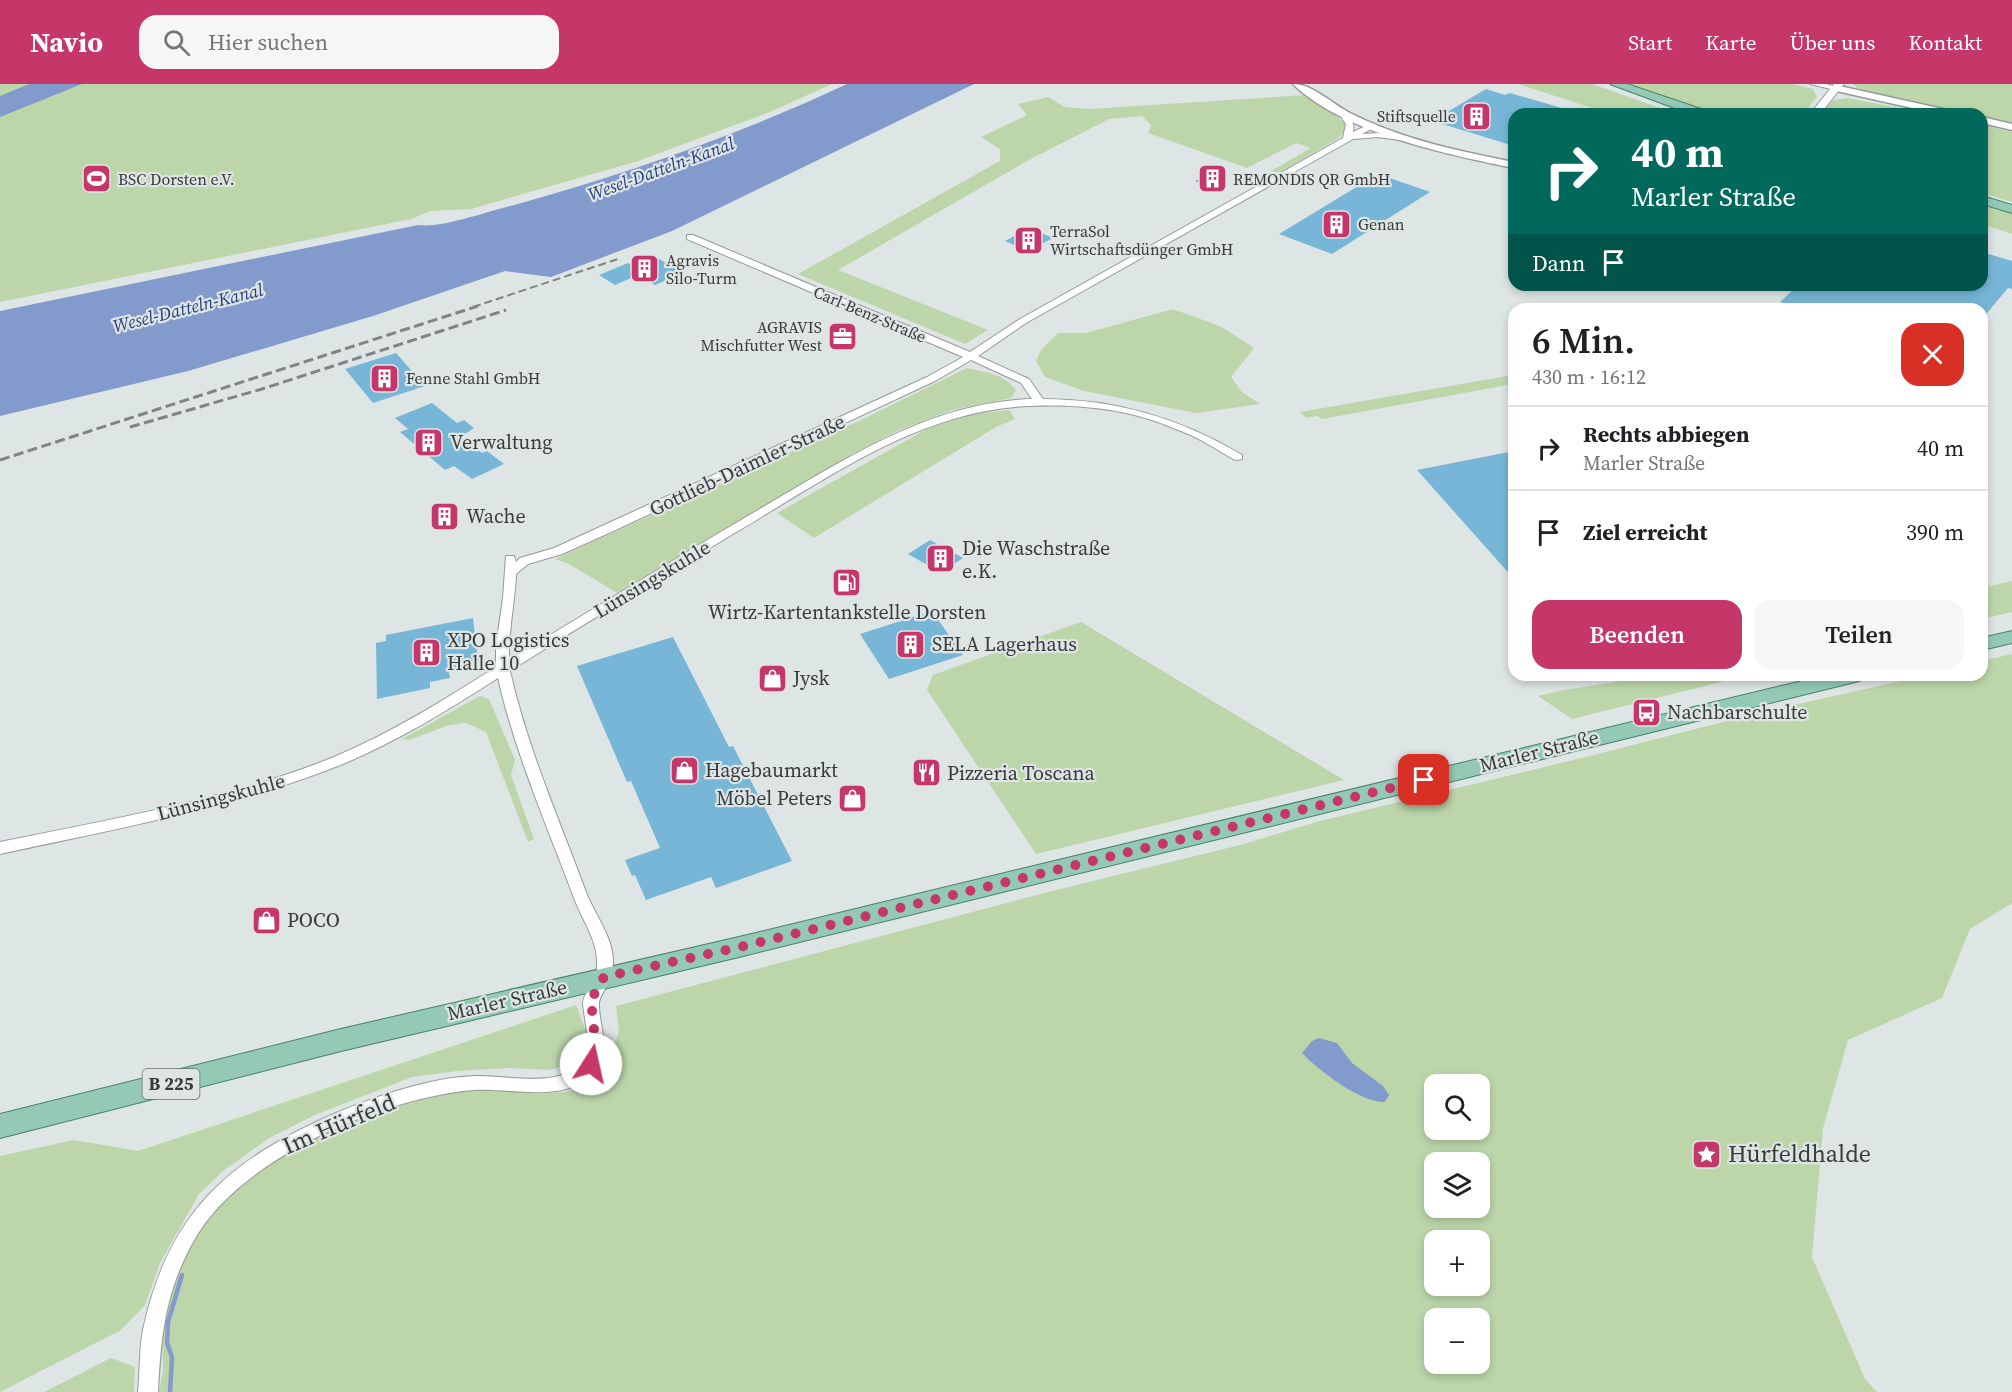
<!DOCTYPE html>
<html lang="de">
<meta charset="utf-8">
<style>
body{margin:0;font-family:"Source Serif 4",serif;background:#f6f6f6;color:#202124;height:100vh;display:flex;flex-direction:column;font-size:22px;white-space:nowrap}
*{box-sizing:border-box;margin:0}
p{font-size:20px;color:#757577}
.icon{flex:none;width:33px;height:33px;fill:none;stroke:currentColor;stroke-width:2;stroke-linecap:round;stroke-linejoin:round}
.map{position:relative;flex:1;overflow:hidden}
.sheet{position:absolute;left:1508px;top:219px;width:480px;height:378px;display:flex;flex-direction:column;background:#fff;border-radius:18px;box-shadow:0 3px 9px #0003}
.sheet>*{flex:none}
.banner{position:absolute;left:1508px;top:24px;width:480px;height:183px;border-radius:18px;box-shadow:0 3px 9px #0003;background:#00695c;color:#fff;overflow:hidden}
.fabs{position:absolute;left:1424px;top:990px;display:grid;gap:12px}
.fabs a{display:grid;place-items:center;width:66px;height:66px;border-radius:12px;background:#fff;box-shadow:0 3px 9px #0003;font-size:30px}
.pin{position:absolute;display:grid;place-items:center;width:51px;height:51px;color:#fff;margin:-26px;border-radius:12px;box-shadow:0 3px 9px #0006}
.me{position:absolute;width:66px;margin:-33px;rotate:10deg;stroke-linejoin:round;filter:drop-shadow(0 0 4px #0008)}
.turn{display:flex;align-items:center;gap:21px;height:126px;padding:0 24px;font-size:27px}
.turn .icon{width:78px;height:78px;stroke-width:2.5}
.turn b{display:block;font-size:42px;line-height:51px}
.then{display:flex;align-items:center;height:57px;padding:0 24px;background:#0003;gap:12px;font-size:22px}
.round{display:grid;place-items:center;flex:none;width:63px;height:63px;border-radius:18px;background:#f6f6f6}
.overview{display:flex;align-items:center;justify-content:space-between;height:102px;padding:0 24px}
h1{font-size:36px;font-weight:600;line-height:45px}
.action{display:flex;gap:12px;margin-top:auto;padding:12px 24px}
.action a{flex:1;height:69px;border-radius:18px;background:#c43768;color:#fff;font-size:24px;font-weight:600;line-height:69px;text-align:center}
.action a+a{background:#f6f6f6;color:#202124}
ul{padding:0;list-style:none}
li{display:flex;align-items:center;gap:18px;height:84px;padding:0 24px;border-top:2px solid #e0e0e0}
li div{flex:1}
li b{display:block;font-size:22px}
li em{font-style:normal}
header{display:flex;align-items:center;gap:36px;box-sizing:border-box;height:84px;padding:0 30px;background:#c43768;color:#fff}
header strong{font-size:28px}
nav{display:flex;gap:33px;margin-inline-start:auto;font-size:21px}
.search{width:420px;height:54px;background:#f6f6f6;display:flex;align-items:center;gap:15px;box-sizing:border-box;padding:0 21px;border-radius:18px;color:#757577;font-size:22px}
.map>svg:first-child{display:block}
</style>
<header>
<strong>Navio</strong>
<div class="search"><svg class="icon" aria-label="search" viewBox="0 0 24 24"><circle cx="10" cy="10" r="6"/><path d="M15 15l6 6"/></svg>Hier suchen</div>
<nav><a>Start</a><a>Karte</a><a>Über uns</a><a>Kontakt</a></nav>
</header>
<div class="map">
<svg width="2012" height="1308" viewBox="0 0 2012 1308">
<rect width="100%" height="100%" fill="#dee5e5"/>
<!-- green -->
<g fill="#bcd6aa" fill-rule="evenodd">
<polygon points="0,0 832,0 770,28 638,77 471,125 431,127 411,135 0,218"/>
<polygon points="1518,0 1592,0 1677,30 1611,30"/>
<polygon points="1627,0 1794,0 1813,5 1817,13 1807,25 1798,30 1718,30"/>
<polygon points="1852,0 2012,0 2012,39 1982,32 1982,30 1972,30 1861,6"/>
<polygon points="1305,11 1330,27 1347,41 1345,48 1337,55 1278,89 1271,87 1311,64 1296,59 1247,84 1148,49 1151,41 1142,32 1109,35 1027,77 838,186 988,246 965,260 798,190 1000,77 1000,65 981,53 1027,31 1018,20 1048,13 1065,23 1089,25"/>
<polygon points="1848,14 1929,30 1822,30 1833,16"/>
<polygon points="1982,41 2012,48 2012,118 1982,109"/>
<polygon points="1982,122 2012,130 2012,150 1982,140"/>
<polygon points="1173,225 1222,243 1254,264 1231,293 1242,308 1260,320 1196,329 1084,307 1045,293 1036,277 1041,266 1058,249 1086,249"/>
<path d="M967,284C984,288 1005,290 1016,306L1011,314L952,326L901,345L852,370L617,509L569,480L555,475L863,335Z"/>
<polygon points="1513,291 1513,300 1322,335 1317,332 1306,334 1300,328"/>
<polygon points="1009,326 1015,335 996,343 814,454 777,429 927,345 973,330"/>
<polygon points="2012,497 2012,528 1982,535 1982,504"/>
<polygon points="1081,538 1344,696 1036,770 927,606 933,591"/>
<path d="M2012,570V819L1970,845L1942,914L1848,956L1823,1044L1812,1173L1865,1295L1877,1308H159L163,1286L162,1236L182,1176L206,1131L248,1090L292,1061L408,1015L461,1004L565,1008L610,998L608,978L619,948L616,922L1048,808L1240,761L1320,737L1586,673L1758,629L1928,591H1982V577ZM1434,1000H1479V1046H1434ZM1434,1078H1479V1124H1434ZM1434,1156H1479V1202H1434ZM1434,1234H1479V1280H1434Z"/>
<polygon points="1659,591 1749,591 1572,635 1538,612 1558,607"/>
<polygon points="480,612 489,615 515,676 511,691 534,755 528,758 486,648 466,639 449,641 409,656 402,655"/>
<polygon points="576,921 586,948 585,967 569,980 550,986 510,984 457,987 412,993 315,1031 269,1054 223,1087 199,1110 160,1179 145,1221 121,1246 0,1308 0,1072 74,1056 138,1067"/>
<polygon points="111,1274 135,1283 134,1308 44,1308"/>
</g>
<!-- water -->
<g fill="#829acc">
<polygon points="29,0 82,0 0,33 0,12"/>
<path d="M847,0H974L672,147L551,193L505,187L373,232L188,287L0,332V227L418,141C441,144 479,130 503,124C621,92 736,52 847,0Z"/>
<path d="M1319,954L1337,959L1352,979L1383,1002L1389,1011L1385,1018C1361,1019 1318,986 1302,969L1312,957Z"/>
</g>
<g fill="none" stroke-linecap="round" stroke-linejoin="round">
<!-- stream -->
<polyline stroke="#829acc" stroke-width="4.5" points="170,1308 172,1273 167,1259 168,1238 182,1191"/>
</g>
<!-- building -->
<g fill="#77b6d7">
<polygon points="1486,5 1505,11 1510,9 1572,27 1571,30 1514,30 1514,62 1439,39 1444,36 1437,34"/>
<polygon points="1214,87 1228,92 1209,102 1195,97"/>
<polygon points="1378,90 1430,108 1332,170 1279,150"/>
<polygon points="1029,144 1053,154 1028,167 1005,157"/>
<polygon points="1982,168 2012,177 2012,205 2008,204 1982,235 1982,225 1801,225 1780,218 1798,201 1982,201"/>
<polygon points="654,172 683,189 655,201 638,191 615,201 599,191 628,179 632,181"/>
<polygon points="396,269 425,302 373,319 345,285"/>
<polygon points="432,319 457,339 464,336 474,344 460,353 482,369 487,367 504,380 472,395 454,382 445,386 400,348 408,345 395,334"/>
<polygon points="1514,367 1514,495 1417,386"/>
<polygon points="930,456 963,474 945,486 942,484 938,487 908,470"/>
<polygon points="932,527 963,571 889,595 860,550"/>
<polygon points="473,534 478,576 468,578 469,584 449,588 450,594 430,598 430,604 377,615 376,559 386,557 386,551"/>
<polygon points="673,553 729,663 733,662 792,777 716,804 711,793 646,816 635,791 632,792 625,776 660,764 631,697 627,698 577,582"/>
</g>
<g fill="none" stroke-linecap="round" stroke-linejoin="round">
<defs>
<g id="minor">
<polygon points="1810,0 1826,0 1839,4 1835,6"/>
<path d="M1338,25H1344C1350,33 1355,38 1353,48L1372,39L1376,41L1375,43L1362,50L1378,49L1411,55L1407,57L1378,53L1353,55L1026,239L978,272L1029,295L1043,315C1115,315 1180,334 1242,371V375C1237,376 1238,377 1233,375C1224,370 1215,364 1206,359C1196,353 1184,348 1173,344C1129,325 1078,320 1031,322C922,325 828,394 738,447C662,493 585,539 510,587C527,663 559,735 586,808C594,829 612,852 613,875C613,882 613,890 610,896C607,903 600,911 599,919C598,940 612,966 597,985C567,1022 513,1003 473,1006C382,1014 239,1074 193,1158C165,1209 161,1251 158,1308H138C140,1288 139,1266 143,1246C168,1128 230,1075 336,1029C377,1012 432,993 476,992C508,991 561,1006 584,976C592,965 584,933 583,920C583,909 593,902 596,892C597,888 597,881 597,877C597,855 581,834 574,814C547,742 515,669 498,594C448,626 398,657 343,680C233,724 116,745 0,770V758C112,735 227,716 334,673C391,649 444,616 496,583V562L503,514L506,472H514L516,478L520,474L554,464L927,293L963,273L687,155V151H693L970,268L1020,235L1343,54L1346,40L1337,27ZM971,276L1021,299L1032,315C930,318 844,376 758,426C674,475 592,526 509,576C508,547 515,519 516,490L528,480L562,470L609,449L935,297Z"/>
</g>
<g id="tertiary">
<path d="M1293,0C1313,0 1332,20 1350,29C1401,55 1458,67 1514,78V84C1449,71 1341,48 1293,0Z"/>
<polygon points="1835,1 1952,27 1957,30 1939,30 1832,6 1830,4"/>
<polygon points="1982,33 2012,40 2012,46 1982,39"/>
</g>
<polygon id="secondary" points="1834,0 1844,0 1820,30 1810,30"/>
<g id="primary">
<polygon points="1610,0 1627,0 1707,27 1709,30 1691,30"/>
<polygon points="1982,112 2012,121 2012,129 1982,120"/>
<polygon points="2012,547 2012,559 1982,566 1982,554"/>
<polygon points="1827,591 1865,591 1862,596 1855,598 739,873 341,967 0,1054 0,1030 341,945 739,853"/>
</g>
</defs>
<!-- minor casing -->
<use href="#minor" stroke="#949a9a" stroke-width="2"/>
<!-- tertiary casing -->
<use href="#tertiary" stroke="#949a9a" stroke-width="3"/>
<!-- secondary casing -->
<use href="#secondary" stroke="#949a9a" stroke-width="2"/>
<!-- primary casing -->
<use href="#primary" stroke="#46816a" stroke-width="2"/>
<!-- minor -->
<use href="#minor" fill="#fff" fill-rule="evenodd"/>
<!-- tertiary -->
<use href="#tertiary" fill="#fff" fill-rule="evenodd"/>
<!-- secondary -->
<use href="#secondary" fill="#fff" fill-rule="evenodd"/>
<!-- primary -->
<use href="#primary" fill="#94cab5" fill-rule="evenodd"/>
<!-- rail-far1 -->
<polyline stroke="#7f8484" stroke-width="2" stroke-dasharray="8 4" stroke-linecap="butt" points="473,223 618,175"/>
<!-- rail -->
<g stroke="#7f8484" stroke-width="3" stroke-dasharray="10 4.5" stroke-linecap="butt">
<polyline points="130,343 262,305 506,226"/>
<polyline points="0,376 478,222"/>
</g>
</g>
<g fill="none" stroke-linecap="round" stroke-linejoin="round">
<!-- route -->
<polyline stroke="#c43768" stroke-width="10" stroke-dasharray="0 18" points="591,980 596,966 591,916 604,893 740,863 1424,696"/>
</g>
<!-- icons -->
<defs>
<symbol id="building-square" viewBox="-11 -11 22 22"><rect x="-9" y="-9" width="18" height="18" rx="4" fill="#c43768" stroke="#dee5e5"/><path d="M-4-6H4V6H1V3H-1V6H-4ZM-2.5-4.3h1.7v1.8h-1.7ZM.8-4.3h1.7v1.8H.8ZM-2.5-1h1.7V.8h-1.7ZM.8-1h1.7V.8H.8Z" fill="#fff"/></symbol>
<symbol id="stadium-square" viewBox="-11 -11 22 22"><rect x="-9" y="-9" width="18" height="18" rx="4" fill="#c43768" stroke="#dee5e5"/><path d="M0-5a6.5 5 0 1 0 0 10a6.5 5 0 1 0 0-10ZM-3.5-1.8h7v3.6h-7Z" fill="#fff"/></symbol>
<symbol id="office-square" viewBox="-11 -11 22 22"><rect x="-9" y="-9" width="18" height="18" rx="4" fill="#c43768" stroke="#dee5e5"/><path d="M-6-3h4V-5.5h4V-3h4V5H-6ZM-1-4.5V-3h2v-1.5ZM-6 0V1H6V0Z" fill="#fff"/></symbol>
<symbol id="fuel-square" viewBox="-11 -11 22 22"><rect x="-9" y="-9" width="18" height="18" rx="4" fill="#c43768" stroke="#dee5e5"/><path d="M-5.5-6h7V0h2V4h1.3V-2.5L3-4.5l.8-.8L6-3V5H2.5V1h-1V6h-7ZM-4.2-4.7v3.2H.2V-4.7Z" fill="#fff"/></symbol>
<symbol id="shop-square" viewBox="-11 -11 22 22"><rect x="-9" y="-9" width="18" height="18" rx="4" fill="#c43768" stroke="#dee5e5"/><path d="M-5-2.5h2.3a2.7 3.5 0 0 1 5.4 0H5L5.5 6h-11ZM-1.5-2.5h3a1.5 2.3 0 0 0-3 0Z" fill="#fff"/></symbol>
<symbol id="bus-square" viewBox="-11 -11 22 22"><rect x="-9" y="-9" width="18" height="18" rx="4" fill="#c43768" stroke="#dee5e5"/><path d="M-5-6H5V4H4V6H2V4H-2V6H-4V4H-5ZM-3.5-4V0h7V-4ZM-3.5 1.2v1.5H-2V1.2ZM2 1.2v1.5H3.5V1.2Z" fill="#fff"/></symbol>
<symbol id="restaurant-square" viewBox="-11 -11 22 22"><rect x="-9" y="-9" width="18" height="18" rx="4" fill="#c43768" stroke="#dee5e5"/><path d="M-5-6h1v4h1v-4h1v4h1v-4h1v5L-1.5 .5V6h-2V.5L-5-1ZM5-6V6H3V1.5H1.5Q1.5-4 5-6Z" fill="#fff"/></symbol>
<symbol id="sight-square" viewBox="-11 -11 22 22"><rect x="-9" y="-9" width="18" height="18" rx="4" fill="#c43768" stroke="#dee5e5"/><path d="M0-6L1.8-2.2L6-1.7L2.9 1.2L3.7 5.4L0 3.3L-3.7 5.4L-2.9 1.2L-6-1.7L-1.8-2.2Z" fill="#fff"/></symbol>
</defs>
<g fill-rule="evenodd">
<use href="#building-square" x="1460" y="16" width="33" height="33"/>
<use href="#stadium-square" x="80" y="78" width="33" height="33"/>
<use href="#building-square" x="1196" y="78" width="33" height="33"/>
<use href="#building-square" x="1320" y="124" width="33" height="33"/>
<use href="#building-square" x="1012" y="140" width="33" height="33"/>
<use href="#building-square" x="628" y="168" width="33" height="33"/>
<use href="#office-square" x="826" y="236" width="33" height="33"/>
<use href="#building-square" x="368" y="278" width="33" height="33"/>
<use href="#building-square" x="412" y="342" width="33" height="33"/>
<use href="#building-square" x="428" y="416" width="33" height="33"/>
<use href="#building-square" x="924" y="458" width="33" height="33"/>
<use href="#fuel-square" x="830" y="482" width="33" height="33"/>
<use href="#building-square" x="894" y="544" width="33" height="33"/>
<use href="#building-square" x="410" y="552" width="33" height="33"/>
<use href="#shop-square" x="756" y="578" width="33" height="33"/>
<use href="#bus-square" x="1630" y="612" width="33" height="33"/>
<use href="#shop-square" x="668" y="670" width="33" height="33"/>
<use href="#restaurant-square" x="910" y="672" width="33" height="33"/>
<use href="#shop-square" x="836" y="698" width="33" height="33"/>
<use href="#shop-square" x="250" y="820" width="33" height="33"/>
<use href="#sight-square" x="1690" y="1054" width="33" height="33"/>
</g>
<g text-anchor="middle" stroke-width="4.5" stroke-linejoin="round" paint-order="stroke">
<!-- far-poi labels -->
<g font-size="16" fill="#383b3b" stroke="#dee5e5" text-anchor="start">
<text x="1456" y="38" text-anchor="end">Stiftsquelle</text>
<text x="118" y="101">BSC Dorsten e.V.</text>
<text x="1233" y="101">REMONDIS QR GmbH</text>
<text x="1358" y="146">Genan</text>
<text x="1050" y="153">TerraSol<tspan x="1050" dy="18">Wirtschaftsdünger GmbH</tspan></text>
<text x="666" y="182">Agravis<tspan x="666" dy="18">Silo-Turm</tspan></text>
<text x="822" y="249" text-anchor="end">AGRAVIS<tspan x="822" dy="18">Mischfutter West</tspan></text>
<text x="406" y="300">Fenne Stahl GmbH</text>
</g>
<!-- far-street labels -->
<g font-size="16" fill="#383b3b" stroke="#dee5e5">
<text transform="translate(870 230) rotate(23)" y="6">Carl-Benz-Straße</text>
</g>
<!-- far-water labels -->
<g font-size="18" font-style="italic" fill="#263f7e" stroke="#dee5e5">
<text transform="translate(661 85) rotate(-20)" y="6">Wesel-Datteln-Kanal</text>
<text transform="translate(188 224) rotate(-14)" y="6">Wesel-Datteln-Kanal</text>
</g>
<!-- shield labels -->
<rect fill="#dee5e5" stroke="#6a6e6e" stroke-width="1.5" x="142.5" y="985" width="57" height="30" rx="4.5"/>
<g font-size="18" font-weight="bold" fill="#383b3b">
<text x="171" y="1006">B 225</text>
</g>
<!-- poi labels -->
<g font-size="20" fill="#383b3b" stroke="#dee5e5" text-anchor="start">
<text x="450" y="365">Verwaltung</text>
<text x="466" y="439">Wache</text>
<text x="962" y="471">Die Waschstraße<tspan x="962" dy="23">e.K.</tspan></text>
<text x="847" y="535" text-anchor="middle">Wirtz-Kartentankstelle Dorsten</text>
<text x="447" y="563">XPO Logistics<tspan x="447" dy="23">Halle 10</tspan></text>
<text x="932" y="567">SELA Lagerhaus</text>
<text x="793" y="601">Jysk</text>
<text x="1667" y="635">Nachbarschulte</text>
<text x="705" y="693">Hagebaumarkt</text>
<text x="947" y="696">Pizzeria Toscana</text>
<text x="832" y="721" text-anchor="end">Möbel Peters</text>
<text x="287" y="843">POCO</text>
</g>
<!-- street labels -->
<g font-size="20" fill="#383b3b" stroke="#dee5e5">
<text transform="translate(747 381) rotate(-25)" y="7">Gottlieb-Daimler-Straße</text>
<text transform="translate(652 495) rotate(-31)" y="7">Lünsingskuhle</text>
<text transform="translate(1539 667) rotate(-14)" y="7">Marler Straße</text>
<text transform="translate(221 713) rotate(-15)" y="7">Lünsingskuhle</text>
<text transform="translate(507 916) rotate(-13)" y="7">Marler Straße</text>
</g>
<!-- near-street labels -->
<g font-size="24" fill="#383b3b" stroke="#dee5e5">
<text transform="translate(339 1040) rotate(-23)" y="8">Im Hürfeld</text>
</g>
<!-- near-poi labels -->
<g font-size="24" fill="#383b3b" stroke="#dee5e5" text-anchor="start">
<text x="1728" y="1078">Hürfeldhalde</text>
</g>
</g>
</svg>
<div class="fabs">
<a><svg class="icon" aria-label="search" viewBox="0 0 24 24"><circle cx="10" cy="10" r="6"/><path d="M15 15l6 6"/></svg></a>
<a><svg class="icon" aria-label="layers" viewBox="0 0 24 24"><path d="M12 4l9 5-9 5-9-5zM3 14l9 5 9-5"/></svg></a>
<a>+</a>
<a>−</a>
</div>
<div class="pin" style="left:1424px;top:696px;background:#d93025"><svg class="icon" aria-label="arrive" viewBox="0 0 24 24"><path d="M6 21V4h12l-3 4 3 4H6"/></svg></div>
<svg class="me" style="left:591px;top:980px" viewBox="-20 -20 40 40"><circle r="19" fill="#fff"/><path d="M0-13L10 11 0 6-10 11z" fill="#c43768"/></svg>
<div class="banner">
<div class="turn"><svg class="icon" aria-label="right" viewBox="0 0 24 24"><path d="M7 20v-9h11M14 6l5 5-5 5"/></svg><div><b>40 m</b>Marler Straße</div></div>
<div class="then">Dann<svg class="icon" aria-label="arrive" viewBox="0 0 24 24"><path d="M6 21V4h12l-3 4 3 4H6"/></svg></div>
</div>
<section class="sheet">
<div class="overview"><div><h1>6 Min.</h1><p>430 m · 16:12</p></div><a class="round" style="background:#d93025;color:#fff"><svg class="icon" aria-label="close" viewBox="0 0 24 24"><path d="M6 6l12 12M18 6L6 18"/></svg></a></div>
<ul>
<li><svg class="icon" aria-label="right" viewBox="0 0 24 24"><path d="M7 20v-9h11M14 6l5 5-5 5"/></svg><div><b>Rechts abbiegen</b><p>Marler Straße</p></div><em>40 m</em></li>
<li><svg class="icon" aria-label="arrive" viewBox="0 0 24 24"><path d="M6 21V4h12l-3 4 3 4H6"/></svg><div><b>Ziel erreicht</b></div><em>390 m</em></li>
</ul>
<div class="action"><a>Beenden</a><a>Teilen</a></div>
</section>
</div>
